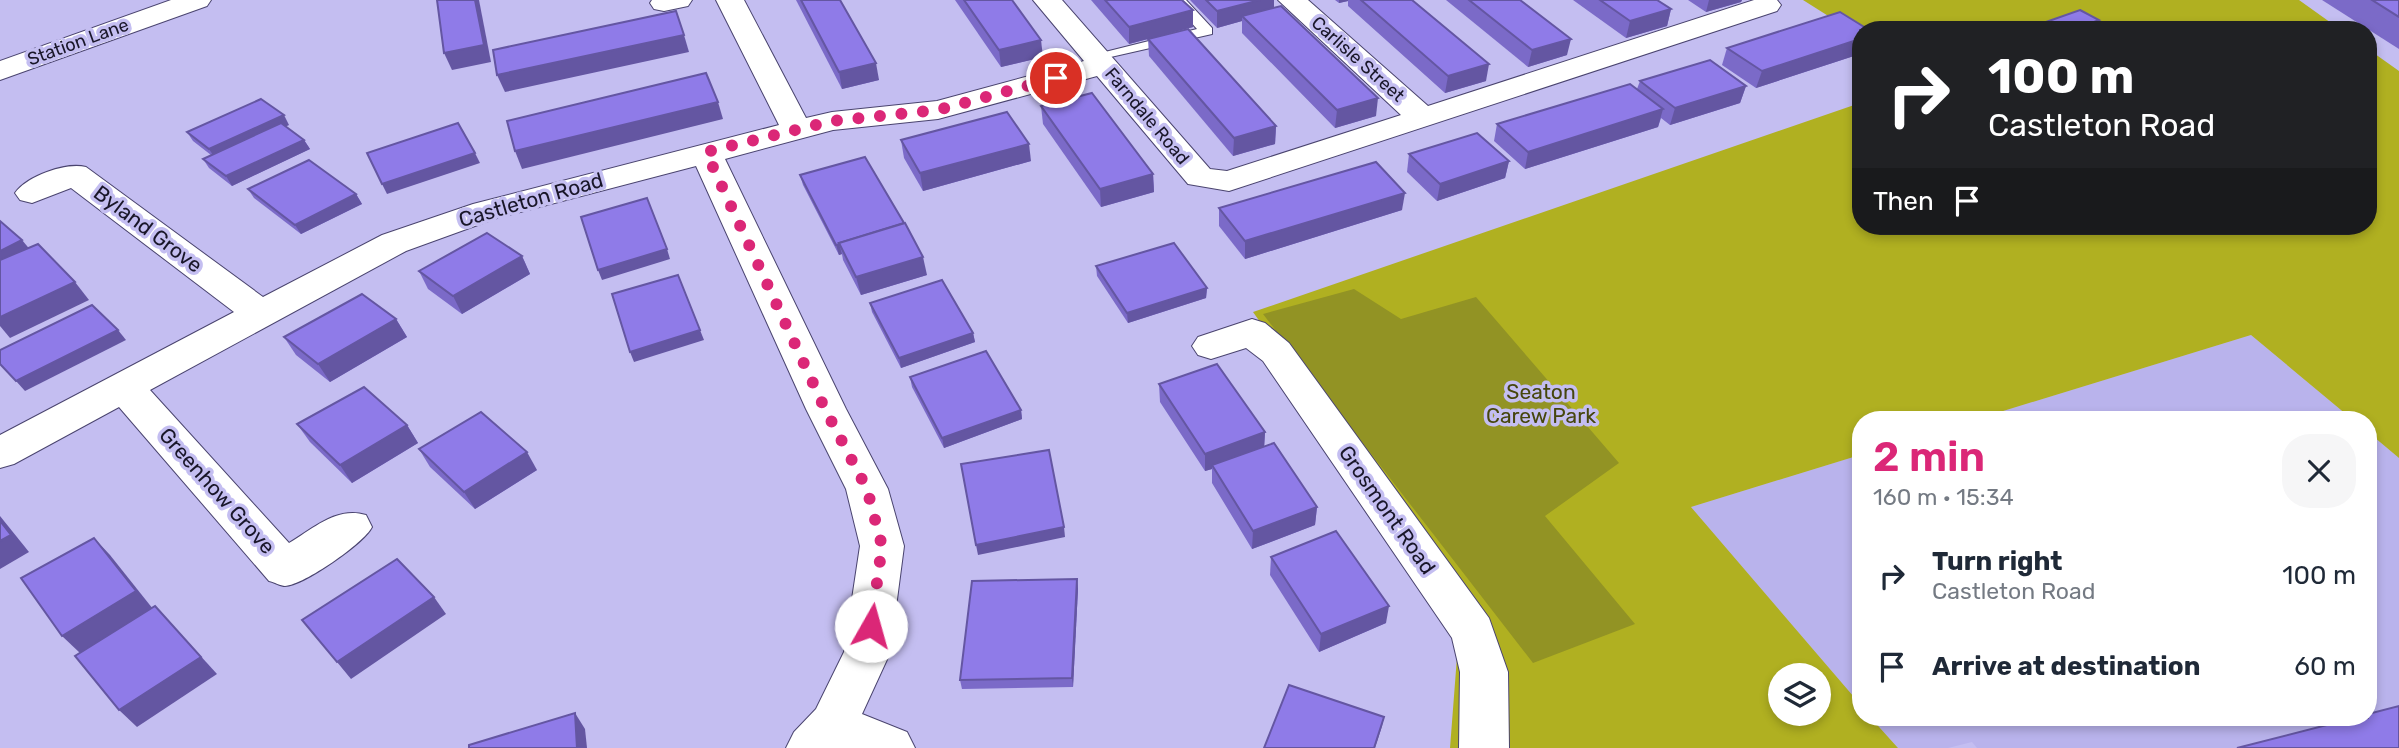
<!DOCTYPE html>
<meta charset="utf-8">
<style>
body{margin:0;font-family:Rubik,sans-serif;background:#f6f6f7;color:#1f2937;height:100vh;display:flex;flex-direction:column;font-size:26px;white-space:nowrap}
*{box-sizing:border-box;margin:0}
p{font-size:23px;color:#747a83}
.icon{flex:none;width:38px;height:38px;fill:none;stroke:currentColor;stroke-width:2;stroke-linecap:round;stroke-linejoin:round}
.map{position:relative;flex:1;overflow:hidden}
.panel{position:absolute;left:1852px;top:411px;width:525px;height:315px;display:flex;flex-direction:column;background:#fff;border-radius:28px;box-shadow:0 4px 10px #0003}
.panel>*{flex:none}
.hud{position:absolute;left:1852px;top:21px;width:525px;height:214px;border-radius:28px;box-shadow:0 4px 10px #0003;background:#202124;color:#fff;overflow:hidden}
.buttons{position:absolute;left:1768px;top:663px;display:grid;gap:14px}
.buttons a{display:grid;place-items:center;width:63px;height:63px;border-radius:50%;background:#fff;box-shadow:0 4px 10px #0003;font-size:35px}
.pin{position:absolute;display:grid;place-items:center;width:60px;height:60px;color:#fff;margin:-30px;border:4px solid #fff;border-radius:50%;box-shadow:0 2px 7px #0007}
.me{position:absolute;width:77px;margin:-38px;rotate:7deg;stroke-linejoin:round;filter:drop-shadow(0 0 5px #0008)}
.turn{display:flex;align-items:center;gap:24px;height:147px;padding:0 21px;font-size:32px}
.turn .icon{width:91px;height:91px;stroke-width:2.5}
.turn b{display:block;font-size:49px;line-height:60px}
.then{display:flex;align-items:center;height:66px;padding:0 21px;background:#0003;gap:14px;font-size:26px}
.round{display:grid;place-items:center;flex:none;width:74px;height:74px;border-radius:28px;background:#f6f6f7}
.overview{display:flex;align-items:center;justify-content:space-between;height:119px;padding:0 21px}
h1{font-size:42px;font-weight:600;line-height:52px;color:#db2777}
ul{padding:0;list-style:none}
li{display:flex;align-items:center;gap:21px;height:91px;padding:0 21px}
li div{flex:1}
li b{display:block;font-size:26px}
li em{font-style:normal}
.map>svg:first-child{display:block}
</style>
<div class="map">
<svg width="2399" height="748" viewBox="0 0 2399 748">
<rect width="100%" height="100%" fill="#c4bef1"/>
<!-- built -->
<g fill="#b9b3ec">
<polygon points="2251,335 2353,420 1974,420"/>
<polygon points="2368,432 2399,458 2399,748 1977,748 1972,742 1948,748 1898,748 1871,718 2368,718"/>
<polygon points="1860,455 1860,704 1691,507"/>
</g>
<!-- green -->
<g fill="#b0b021" fill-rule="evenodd">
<polygon points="1803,0 2299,0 2341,30 1860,30 1860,36"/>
<path d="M2368,49L2399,71V458L2368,432V420H2353L2251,335L1974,420H1860V455L1691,507L1860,704V718H1871L1898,748H1450L1461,605L1253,312L1860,103V226H2368ZM1780,676H1818V714H1780Z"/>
</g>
<!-- forest -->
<polygon fill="#929324" points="1354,289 1401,319 1476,297 1619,463 1545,516 1635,624 1533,663 1263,314"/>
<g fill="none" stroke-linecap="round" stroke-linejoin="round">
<defs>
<polygon id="lane" points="1171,0 1186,0 1212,28 1212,34 1093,61 1093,55 1197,29"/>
<g id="street">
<polygon points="652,0 692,0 688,6 664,11 654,9 650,3"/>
<path d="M716,0H744L806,118L832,112L937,101L1084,61L1033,0H1062L1210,169L1227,171L1401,115L1278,0H1308L1428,106L1754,0H1777L1781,5L1777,11L1229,191L1188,184L1097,76L938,119L833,130L725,159L846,409L888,489L904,546L890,653L862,714L907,732L915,748H786L794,732L816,709L844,652L860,546L846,489L806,409L696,166L497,218L406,251L150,390L289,543C314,528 337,506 366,515L372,527C364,543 304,585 285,586C281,586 274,582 269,581L119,407L14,464L0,468V435L234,312L71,188L32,203L20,200L15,193C27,176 66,162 86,167L263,297L382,235L473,204L779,125Z"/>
<polygon points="1252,319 1265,323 1289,343 1489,618 1508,672 1509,748 1459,748 1460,672 1452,638 1263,361 1246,348 1211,359 1198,355 1192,346 1198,337"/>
</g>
<polygon id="secondary" points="171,0 211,0 207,6 0,80 0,61"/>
</defs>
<!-- lane casing -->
<use href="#lane" stroke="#4a446f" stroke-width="2"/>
<!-- street casing -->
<use href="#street" stroke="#4a446f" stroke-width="2"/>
<!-- secondary casing -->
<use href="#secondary" stroke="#4a446f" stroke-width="2"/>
<!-- lane -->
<use href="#lane" fill="#fff" fill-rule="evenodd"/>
<!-- street -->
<use href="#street" fill="#fff" fill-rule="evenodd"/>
<!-- secondary -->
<use href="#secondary" fill="#fff" fill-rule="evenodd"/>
</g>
<!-- wall -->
<g fill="#7b6ac8">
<polygon points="796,0 840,0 879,80 842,89"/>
<polygon points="955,0 1012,0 1043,57 1001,67"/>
<polygon points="1091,0 1182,0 1193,27 1129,44"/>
<polygon points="1190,0 1274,0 1274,8 1376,116 1335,128 1242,33 1242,21 1217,28"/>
<polygon points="1335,0 1412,0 1486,81 1445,93 1348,6 1348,1 1339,3"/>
<polygon points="1446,0 1520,0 1567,55 1528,67"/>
<polygon points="1573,0 1657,0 1671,9 1667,26 1626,38"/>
<polygon points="1688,0 1742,0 1741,2 1706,12"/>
<polygon points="2322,0 2399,0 2399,49"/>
<polygon points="1860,30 1860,54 1756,88 1722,65 1727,48"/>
<polygon points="1148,39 1276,126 1275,144 1233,156 1149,56"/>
<polygon points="1640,81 1746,86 1740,103 1670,125 1661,118 1658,127 1525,169 1494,141 1497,124 1637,89"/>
<polygon points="1041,106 1153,174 1154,192 1101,207 1043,124"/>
<polygon points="289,125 285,126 304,140 310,149 232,186 209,168 203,159 211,155 193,141 187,132"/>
<polygon points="901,140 1031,161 923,191 904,158"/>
<polygon points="1409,154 1509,161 1505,178 1437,201 1407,172"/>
<polygon points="800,175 927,275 861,295 843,260 842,254 839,255 803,185"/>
<polygon points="248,189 356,194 362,204 301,234 254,198"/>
<polygon points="1219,208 1402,210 1245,259 1219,226"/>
<polygon points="522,256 530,274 462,314 428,289 419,271"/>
<polygon points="1096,266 1207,288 1206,298 1128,323 1097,276"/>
<polygon points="870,303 973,333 975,342 901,368 872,312"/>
<polygon points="396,319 407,337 330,382 296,355 284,337"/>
<polygon points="910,377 1021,410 1022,419 944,448 912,387"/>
<polygon points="1159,384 1265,432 1264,447 1317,507 1315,525 1252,549 1212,483 1212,469 1205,471 1160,402"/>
<polygon points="297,424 407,425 418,443 352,483 310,442"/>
<polygon points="419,449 537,470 475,509 430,467"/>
<polygon points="1271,557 1386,623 1319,652 1270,575"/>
<polygon points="1077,579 1078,589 1073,687 962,689 960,680"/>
</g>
<!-- shaded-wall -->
<g fill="#6456a2">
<polygon points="475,0 479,0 491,62 452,70 444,53"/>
<polygon points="1260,0 1274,0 1274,13 1242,16 1242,21 1217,28 1217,11"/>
<polygon points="1339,0 1348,0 1348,1 1339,3"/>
<polygon points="1709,0 1742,0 1741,2 1706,12"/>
<polygon points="1671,9 1667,26 1626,38 1630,21"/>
<polygon points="1193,10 1193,27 1129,44 1129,27"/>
<polygon points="2099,20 2094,30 2086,25"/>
<polygon points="684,35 689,52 505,92 497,75"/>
<polygon points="1571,39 1567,55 1528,67 1532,50"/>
<polygon points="1860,39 1860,54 1756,88 1762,71"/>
<polygon points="1041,40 1043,57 1001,67 999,50"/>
<polygon points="876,63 879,80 842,89 839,72"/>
<polygon points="1489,64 1486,81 1445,93 1448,76"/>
<polygon points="1746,86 1740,103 1670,125 1675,108"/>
<polygon points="1378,98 1376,116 1335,128 1337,110"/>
<polygon points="718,102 723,119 522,169 515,151"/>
<polygon points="1663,109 1658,127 1525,169 1528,152"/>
<polygon points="284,115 289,125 215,158 209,149"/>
<polygon points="1276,126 1275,144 1233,156 1234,138"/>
<polygon points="304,140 310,149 232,186 226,176"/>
<polygon points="1029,144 1031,161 923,191 920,173"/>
<polygon points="475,153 480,163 387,194 382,184"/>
<polygon points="1509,161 1505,178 1437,201 1440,184"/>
<polygon points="1153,174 1154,192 1101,207 1100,189"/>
<polygon points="1405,193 1402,210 1245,259 1245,241"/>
<polygon points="356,194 362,204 301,234 295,225"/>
<polygon points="22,240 37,258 0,276 0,251"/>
<polygon points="839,244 842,254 839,255 836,245"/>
<polygon points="667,249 670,259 602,280 598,270"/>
<polygon points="522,256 530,274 462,314 453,296"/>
<polygon points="923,257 927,275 861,295 856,277"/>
<polygon points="75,282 89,300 10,338 0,326 0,317"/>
<polygon points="1207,288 1206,298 1128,323 1127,313"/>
<polygon points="396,319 407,337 330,382 318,364"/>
<polygon points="118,330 126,340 25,391 16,381"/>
<polygon points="700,330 704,340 634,362 630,352"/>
<polygon points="973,333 975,342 901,368 899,358"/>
<polygon points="1021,410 1022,419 944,448 942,438"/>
<polygon points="407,425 418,443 352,483 340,465"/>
<polygon points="1265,432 1264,450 1212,465 1212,469 1205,471 1205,454"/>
<polygon points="527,452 537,470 475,509 464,492"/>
<polygon points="1317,507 1315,525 1252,549 1253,531"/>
<polygon points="0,516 29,552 0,569"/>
<polygon points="1064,527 1065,537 978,555 976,545"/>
<polygon points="94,538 110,555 153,609 80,653 62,636"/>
<polygon points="1077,579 1078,589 1073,687 1072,678"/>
<polygon points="434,597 446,614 351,679 337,662"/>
<polygon points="155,606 217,674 137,727 119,710"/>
<polygon points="1389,606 1386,623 1319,652 1321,634"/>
<polygon points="575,713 585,729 587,748 577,748"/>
<polygon points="1384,717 1382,726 1375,748 1374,748"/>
</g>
<!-- building -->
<g fill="#8f7be8" stroke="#6456a2" stroke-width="2">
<polygon points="437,0 475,0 484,45 444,53"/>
<polygon points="801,0 840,0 876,63 839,72"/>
<polygon points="964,0 1012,0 1041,40 999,50"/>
<polygon points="1105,0 1182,0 1193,10 1129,27"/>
<polygon points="1206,0 1260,0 1217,11"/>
<polygon points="1361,0 1412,0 1489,64 1448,76"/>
<polygon points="1469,0 1520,0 1571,39 1532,50"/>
<polygon points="1600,0 1657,0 1671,9 1630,21"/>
<polygon points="2372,0 2399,0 2399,17"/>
<polygon points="1281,6 1378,98 1337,110 1242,16"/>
<polygon points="2080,10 2099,20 2086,25 2096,30 2023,30"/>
<polygon points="676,11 684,35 497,75 493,50"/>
<polygon points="1840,12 1869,30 1860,30 1860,39 1762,71 1727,48"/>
<polygon points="1188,29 1276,126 1234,138 1148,39"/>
<polygon points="1710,60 1746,86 1675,108 1640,81"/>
<polygon points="706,73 718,102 515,151 507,121"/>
<polygon points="1630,84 1663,109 1528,152 1497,124"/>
<polygon points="1092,93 1153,174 1100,189 1041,106"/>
<polygon points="261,99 284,115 209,149 187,132"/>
<polygon points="1007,112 1029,144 920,173 901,140"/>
<polygon points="281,123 304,140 226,176 203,159"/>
<polygon points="458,123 475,153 382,184 367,153"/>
<polygon points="1477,133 1509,161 1440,184 1409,154"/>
<polygon points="865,157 904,223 839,243 840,244 836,245 800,175"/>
<polygon points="309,160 356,194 295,225 248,189"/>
<polygon points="1376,162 1405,193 1245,241 1219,208"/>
<polygon points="647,198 667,249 598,270 581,217"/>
<polygon points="0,221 22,240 0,251"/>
<polygon points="905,223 923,257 856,277 839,243"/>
<polygon points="487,233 522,256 453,296 419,271"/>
<polygon points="1174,243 1207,288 1127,313 1096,266"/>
<polygon points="38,244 75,282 0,317 0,260"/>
<polygon points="678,275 700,330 630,352 612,294"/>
<polygon points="942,280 973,333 899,358 870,303"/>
<polygon points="362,294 396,319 318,364 284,337"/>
<polygon points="92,305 118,330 16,381 0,364 0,350"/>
<polygon points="986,351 1021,410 942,438 910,377"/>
<polygon points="1217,364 1265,432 1205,454 1159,384"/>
<polygon points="364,387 407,425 340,465 297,424"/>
<polygon points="481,412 527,452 464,492 419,449"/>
<polygon points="1274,443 1317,507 1253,531 1212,465"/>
<polygon points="1049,450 1064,527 976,545 961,464"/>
<polygon points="0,521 11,535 0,541"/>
<polygon points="1336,531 1389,606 1321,634 1271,557"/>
<polygon points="94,538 136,591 62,636 21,578"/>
<polygon points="397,559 434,597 337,662 302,620"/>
<polygon points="1077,579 1072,678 960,680 972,581"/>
<polygon points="155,606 201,657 119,710 75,656"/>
<polygon points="1289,685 1384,717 1374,748 1264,748"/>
<polygon points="2399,706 2399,748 2237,748 2354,718 2368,718 2368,714"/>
<polygon points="575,713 577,748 469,748 469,745"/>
</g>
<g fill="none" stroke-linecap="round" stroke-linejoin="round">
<!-- route -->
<polyline stroke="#db2777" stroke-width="12" stroke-dasharray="0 21.6" points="871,626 882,546 867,489 825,409 706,152 832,121 938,110 1056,78"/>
</g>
<g text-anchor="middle" stroke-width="7" stroke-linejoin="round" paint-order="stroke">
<!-- far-street labels -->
<g font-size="18" fill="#191629" stroke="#c4bef1">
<text transform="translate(78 42) rotate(-20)" y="6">Station Lane</text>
<text transform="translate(1358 59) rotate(42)" y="6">Carlisle Street</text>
<text transform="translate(1147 116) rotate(50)" y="6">Farndale Road</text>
</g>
<!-- street labels -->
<g font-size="21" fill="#191629" stroke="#c4bef1">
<text transform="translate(531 200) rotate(-16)" y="7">Castleton Road</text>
<text transform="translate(148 229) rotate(37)" y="7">Byland Grove</text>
<text transform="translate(217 491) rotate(48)" y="7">Greenhow Grove</text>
<text transform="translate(1387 510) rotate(55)" y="7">Grosmont Road</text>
</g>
<!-- park labels -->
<g font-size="21" fill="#46460d" stroke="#c4bef1">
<text x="1541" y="399">Seaton<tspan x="1541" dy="24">Carew Park</tspan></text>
</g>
</g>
</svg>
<div class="buttons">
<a><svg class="icon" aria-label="layers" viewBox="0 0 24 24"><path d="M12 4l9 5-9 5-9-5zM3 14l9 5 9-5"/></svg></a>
</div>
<div class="pin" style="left:1056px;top:78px;background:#d93025"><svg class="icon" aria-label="arrive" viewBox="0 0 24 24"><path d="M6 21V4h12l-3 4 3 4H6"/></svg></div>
<svg class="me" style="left:871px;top:626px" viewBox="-20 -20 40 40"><circle r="19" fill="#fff"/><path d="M0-13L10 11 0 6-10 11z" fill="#db2777"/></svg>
<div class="hud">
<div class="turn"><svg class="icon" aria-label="right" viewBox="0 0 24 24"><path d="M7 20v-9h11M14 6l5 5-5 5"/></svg><div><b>100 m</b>Castleton Road</div></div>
<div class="then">Then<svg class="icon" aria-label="arrive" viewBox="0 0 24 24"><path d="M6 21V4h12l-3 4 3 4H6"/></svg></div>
</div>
<section class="panel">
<div class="overview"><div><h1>2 min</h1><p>160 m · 15:34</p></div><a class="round"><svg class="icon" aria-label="close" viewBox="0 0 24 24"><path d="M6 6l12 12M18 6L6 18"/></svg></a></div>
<ul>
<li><svg class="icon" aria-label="right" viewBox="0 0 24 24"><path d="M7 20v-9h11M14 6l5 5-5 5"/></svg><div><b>Turn right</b><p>Castleton Road</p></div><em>100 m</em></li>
<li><svg class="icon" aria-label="arrive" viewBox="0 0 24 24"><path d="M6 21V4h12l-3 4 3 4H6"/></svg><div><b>Arrive at destination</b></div><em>60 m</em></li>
</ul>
</section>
</div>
